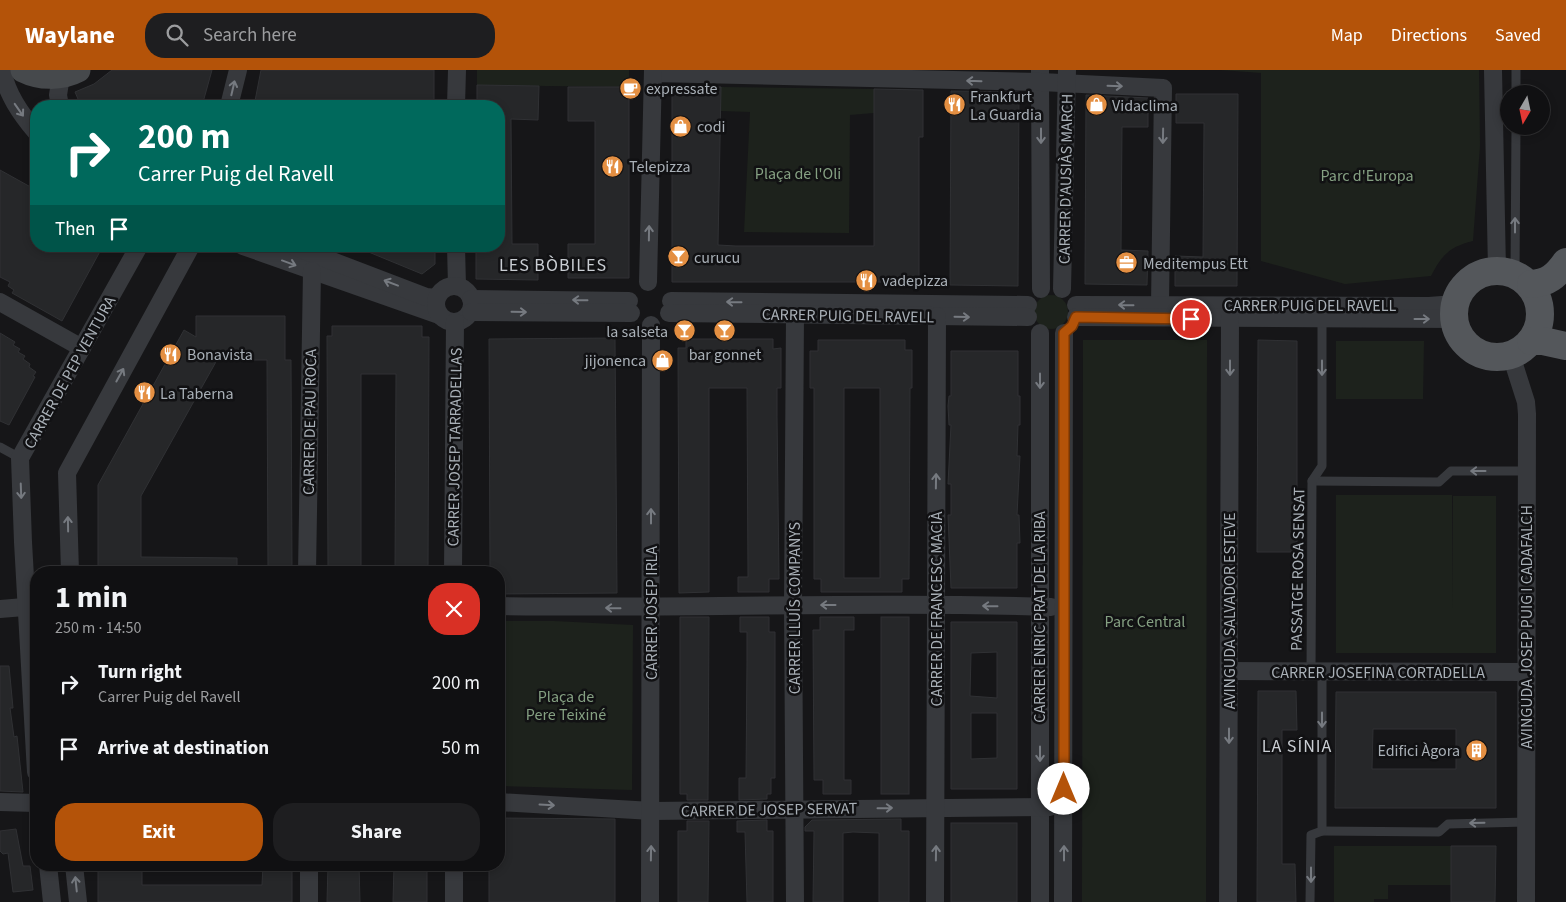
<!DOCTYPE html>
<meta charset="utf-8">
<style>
body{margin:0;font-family:"Source Sans 3",sans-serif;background:#1e1e20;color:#f1f3f6;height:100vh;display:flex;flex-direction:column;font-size:19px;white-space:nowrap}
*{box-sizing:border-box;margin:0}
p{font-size:16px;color:#9c9d9f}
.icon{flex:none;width:28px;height:28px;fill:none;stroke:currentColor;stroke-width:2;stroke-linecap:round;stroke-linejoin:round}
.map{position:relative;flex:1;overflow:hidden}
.sheet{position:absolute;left:30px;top:496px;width:475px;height:305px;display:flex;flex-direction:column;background:#101012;border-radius:20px;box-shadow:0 2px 8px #0003,0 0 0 1px #303032}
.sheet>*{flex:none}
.hud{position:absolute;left:30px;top:30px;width:475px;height:152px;border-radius:20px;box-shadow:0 2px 8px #0003,0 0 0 1px #303032;background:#00695c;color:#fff;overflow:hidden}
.needle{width:32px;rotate:189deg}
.buttons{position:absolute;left:1500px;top:15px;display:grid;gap:10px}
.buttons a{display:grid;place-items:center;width:50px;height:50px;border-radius:50%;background:#101012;box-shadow:0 2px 8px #0003,0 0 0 1px #303032;font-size:25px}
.pin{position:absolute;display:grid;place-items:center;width:42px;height:42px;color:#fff;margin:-21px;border:2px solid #fff;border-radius:50%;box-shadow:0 1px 5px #0007}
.me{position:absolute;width:55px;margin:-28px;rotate:0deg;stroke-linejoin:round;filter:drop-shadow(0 0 4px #0008)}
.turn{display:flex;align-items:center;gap:18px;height:105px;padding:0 25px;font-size:22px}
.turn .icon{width:65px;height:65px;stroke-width:2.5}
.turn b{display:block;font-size:35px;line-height:42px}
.then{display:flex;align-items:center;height:48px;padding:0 25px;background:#0003;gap:10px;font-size:19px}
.round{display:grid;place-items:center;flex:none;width:52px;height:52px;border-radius:20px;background:#1e1e20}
.summary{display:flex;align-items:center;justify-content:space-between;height:85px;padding:0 25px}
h1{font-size:30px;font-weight:700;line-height:38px}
.cta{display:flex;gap:10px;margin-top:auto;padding:10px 25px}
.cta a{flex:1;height:58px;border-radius:20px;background:#b45309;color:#fff;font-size:20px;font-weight:700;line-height:58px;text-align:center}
.cta a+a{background:#1e1e20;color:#f1f3f6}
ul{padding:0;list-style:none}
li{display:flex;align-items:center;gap:15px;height:65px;padding:0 25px}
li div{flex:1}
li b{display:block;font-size:19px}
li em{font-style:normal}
header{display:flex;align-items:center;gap:30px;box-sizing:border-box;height:70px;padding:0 25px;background:#b45309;color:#fff}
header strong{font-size:24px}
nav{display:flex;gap:28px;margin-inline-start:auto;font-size:18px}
.search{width:350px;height:45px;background:#1e1e20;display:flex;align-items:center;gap:12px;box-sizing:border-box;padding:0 18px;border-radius:20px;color:#9c9d9f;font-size:19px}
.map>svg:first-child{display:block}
</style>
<header>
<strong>Waylane</strong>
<div class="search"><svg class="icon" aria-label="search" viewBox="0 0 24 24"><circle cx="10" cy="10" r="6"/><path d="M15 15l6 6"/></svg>Search here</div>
<nav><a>Map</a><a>Directions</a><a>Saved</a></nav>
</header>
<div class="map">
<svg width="1566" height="832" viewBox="0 0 1566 832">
<rect width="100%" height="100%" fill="#161618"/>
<!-- green -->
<g fill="#1d221c">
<polygon points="477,0 629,0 629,17 477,15"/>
<path d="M1220,0H1479L1480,76L1473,171C1449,177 1442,185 1431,206L1345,214L1261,191V3Z"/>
<polygon points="721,17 874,19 874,43 850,45 849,163 744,162 750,42 721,41"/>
<circle cx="1051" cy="242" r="17"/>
<polygon points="1083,270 1207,270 1206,832 1082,832"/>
<polygon points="1336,271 1424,271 1423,329 1336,329"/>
<polygon points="1336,425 1452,425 1452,540 1453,426 1496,426 1496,583 1336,583"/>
<polygon points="499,551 554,551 633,555 632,720 499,716"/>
<polygon points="1334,776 1451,776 1451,815 1388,815 1388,829 1374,829 1374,832 1334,832"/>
</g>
<!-- building -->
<g fill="#262729" stroke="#303134" fill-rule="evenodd">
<polygon points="112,0 212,0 202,36 81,36 75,22 94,14"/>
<polygon points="261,0 434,0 434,36 254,36"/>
<polygon points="477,15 539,16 538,50 511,49 512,174 538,174 538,210 476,209 476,176 499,176 499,36 477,36"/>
<polygon points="568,17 629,17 629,208 568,208 568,174 595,174 595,51 568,51"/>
<polygon points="672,17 721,17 718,175 736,176 874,176 874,19 923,20 923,67 919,67 919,212 672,212"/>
<polygon points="951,21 1019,22 1018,216 950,215"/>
<polygon points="1176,24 1238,24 1237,216 1175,216 1175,186 1203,187 1204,53 1176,53"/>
<polygon points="1086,25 1148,28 1148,57 1122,57 1121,180 1148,181 1147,215 1085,214"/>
<polygon points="0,100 36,120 36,176 103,176 62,251 12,223 14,220 8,216 10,212 0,207"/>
<polygon points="354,176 435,176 435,194 422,204"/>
<polygon points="196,246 285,246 285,290 291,290 292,502 268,502 267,290 217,290 141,426 141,487 237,488 237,502 98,502 98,415 184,260 196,267"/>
<polygon points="332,256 422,256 422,267 429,267 428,502 395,502 396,304 361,304 361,502 328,502 327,266 332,266"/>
<polygon points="0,263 15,272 13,275 20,279 18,282 25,286 23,289 30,294 29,297 36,302 33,306 35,307 9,355 0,351"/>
<polygon points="615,268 617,523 499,524 499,502 490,502 489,269"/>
<polygon points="686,269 773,269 773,279 781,278 781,318 777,318 777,346 779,509 769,509 769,522 738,522 738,507 748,507 747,318 709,318 709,522 679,523 678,278 686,278"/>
<path d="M818,270H905V280H912V318H910L909,509H902V522H821V509H814V318H810V281H818ZM844,318H880V508H844Z"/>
<polygon points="1258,270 1297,271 1297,482 1257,482"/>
<polygon points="951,281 1018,281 1018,326 1020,326 1020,355 1018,355 1017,386 1020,386 1017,445 1019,445 1020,473 1017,473 1017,518 951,518 948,445 951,445 951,414 948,414 951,355 949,355 948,336 949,326 951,326"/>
<polygon points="680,547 709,547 708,730 687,730 687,724 680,724"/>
<polygon points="740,547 769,547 769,562 775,562 775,708 771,708 771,724 767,724 767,729 739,730 739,708 746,708 747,591 747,562 740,562"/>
<polygon points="820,547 854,547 854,560 844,560 844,710 851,710 851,724 823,724 823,710 814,710 813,560 820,560"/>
<rect x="881" y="547" width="28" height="177"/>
<path d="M951,552H1017V719H951ZM997,582V628L970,626L971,583ZM971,643H997V688L971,689Z"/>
<polygon points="0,596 9,596 13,638 10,638 14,667 17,666 23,722 0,721"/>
<polygon points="1258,621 1296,621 1297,660 1282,660 1282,794 1295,794 1296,832 1257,832"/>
<path d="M1336,622H1496V738H1335ZM1373,659H1456V699H1372Z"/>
<polygon points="499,748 615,749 615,832 489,832 489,795 499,795"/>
<polygon points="901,749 901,761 909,761 909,832 879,832 879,763 853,762 843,763 843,832 813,832 814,761 805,761 805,757 812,750"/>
<polygon points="767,750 767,761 773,761 773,832 747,832 745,762 737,762 737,751"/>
<polygon points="687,751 709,751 708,832 678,832 678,761 687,761"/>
<rect x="951" y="753" width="66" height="79"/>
<polygon points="16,759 23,796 30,796 33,820 13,822 8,783 3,784 0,781 0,761"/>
<polygon points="1451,776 1496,776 1495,832 1451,832"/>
<polygon points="98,795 142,795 142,815 262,815 263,795 292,795 292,832 98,832"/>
<polygon points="328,795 359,795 360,832 327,832"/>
<polygon points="394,795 427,795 427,832 393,832"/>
</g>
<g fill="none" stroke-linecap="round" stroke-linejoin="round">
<!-- lane -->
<g stroke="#37393d" stroke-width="9">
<polyline points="1516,24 1516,0"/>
<polyline points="1515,204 1516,56"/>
<polyline points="0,377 20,388"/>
<polyline points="1312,411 1439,412 1451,401 1527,401"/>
<polyline points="1311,602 1312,411 1322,396 1322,249"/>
<polyline points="1322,761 1439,762 1448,754 1526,752"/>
<polyline points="1310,832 1311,765 1322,761 1322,602"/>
</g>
<!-- street -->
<g stroke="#37393d" stroke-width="18">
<path d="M2,0C7,24 20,43 36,62"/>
<polyline points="1040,0 1041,219"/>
<polyline points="1493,0 1497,200"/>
<polyline points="653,3 1041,12 1163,18 1160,235"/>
<polyline points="60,36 58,25 61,6"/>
<polyline points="229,36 238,0"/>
<polyline points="456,36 457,0"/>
<polyline points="243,176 439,245"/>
<polyline points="293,176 426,227 437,228"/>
<polyline points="456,176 457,216"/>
<polyline points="648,212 653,0"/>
<circle cx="454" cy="234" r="18"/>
<polyline points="1062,219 1067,0"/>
<polyline points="471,229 629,231"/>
<polyline points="671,231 1028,235"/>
<polyline points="0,232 82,278"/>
<polyline points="1076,235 1429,236 1455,234"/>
<polyline points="471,242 631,243"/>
<polyline points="669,243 1028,247"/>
<polyline points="795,245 793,535 795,832"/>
<polyline points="1076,247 1454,249"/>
<polyline points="1040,263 1040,832"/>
<polyline points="1511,285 1526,332 1527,344 1526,832"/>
<polyline points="70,502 67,403 191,176"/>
<polyline points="307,502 312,201"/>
<polyline points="453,502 455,252"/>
<path d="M499,536C683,539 867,531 1051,537"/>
<polyline points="0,539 36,536"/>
<polyline points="1229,601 1526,602"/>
<polyline points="36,702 23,472 20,388 139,176"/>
<polyline points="0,732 36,733"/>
<polyline points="499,732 652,741 1050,737"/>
<polyline points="48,795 52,832"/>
<polyline points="74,795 78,832"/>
<polyline points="454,795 454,832"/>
<polyline points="309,832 309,795"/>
<polyline points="650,832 651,255"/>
<polyline points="935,832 937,246"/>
<polyline points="1063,832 1064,263"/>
<polyline points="1228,832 1230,249"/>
</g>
<!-- secondary -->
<path stroke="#46494c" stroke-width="25" d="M23,0C39,8 61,9 78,0"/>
<!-- primary -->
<g stroke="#54575b" stroke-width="28">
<circle cx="1497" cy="244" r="43"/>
<path d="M1531,214C1548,213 1556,206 1566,192"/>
<polyline points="1531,271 1543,271 1566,276"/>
</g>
</g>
<!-- one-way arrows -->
<defs><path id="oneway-shaft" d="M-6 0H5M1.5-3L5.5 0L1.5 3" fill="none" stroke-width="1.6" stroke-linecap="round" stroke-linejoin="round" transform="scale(1.25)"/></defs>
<g stroke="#767a80">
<use href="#oneway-shaft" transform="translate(974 11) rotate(-178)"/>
<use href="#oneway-shaft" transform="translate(1115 16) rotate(2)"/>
<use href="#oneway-shaft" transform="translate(233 18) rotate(-77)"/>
<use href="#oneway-shaft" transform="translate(19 40) rotate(55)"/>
<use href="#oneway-shaft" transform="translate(1041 66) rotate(90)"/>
<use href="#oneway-shaft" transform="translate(1163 66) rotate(91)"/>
<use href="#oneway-shaft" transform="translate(1515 155) rotate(-90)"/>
<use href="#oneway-shaft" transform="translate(649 163) rotate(-89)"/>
<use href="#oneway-shaft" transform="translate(289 193) rotate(20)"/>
<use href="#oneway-shaft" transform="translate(391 213) rotate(-159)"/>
<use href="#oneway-shaft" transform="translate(580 230) rotate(-179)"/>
<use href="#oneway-shaft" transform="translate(734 232) rotate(-179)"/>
<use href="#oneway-shaft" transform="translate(1126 235) rotate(-179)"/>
<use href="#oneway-shaft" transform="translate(519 242) rotate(1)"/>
<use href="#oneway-shaft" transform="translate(962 247) rotate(1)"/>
<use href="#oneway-shaft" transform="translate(1422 249)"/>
<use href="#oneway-shaft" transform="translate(1230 298) rotate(90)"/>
<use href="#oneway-shaft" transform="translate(1322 298) rotate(90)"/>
<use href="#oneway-shaft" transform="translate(120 305) rotate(-61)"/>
<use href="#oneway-shaft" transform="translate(1040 311) rotate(90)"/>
<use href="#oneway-shaft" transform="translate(1478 401) rotate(180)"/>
<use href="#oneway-shaft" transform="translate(936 411) rotate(-89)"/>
<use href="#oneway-shaft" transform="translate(21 421) rotate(88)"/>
<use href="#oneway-shaft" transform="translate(651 446) rotate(-90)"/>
<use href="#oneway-shaft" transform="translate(68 454) rotate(-91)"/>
<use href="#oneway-shaft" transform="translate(828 535) rotate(180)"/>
<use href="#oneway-shaft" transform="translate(990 536) rotate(-179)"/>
<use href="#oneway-shaft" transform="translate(613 538) rotate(-179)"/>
<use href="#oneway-shaft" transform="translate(1322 650) rotate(90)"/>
<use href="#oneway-shaft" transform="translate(1229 666) rotate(90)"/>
<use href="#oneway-shaft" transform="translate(1040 684) rotate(90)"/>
<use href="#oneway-shaft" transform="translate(547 735) rotate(3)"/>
<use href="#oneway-shaft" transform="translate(885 738) rotate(-1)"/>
<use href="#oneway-shaft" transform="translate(1477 753) rotate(179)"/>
<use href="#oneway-shaft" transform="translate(651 783) rotate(-89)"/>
<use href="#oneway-shaft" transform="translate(936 783) rotate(-89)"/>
<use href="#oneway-shaft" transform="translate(1064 783) rotate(-90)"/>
<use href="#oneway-shaft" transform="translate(1311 805) rotate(90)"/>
<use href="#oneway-shaft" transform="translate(76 814) rotate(-96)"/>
</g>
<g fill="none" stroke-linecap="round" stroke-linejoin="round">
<defs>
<polyline id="route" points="1064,719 1064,263 1072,256 1076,247 1191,249"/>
</defs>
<!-- route casing -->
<use href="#route" stroke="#753606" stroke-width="12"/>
<!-- route -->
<use href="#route" stroke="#b45309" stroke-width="9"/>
</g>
<!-- icons -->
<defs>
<symbol id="cafe-disc" viewBox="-11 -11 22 22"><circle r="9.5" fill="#e48f42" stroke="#111113"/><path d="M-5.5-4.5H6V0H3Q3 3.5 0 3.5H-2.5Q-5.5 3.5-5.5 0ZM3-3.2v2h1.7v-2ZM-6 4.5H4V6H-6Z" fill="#fff"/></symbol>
<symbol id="restaurant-disc" viewBox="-11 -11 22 22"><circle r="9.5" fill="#e48f42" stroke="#111113"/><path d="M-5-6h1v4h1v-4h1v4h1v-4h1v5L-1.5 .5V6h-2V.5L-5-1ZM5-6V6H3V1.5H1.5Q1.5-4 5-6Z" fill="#fff"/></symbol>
<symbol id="shop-disc" viewBox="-11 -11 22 22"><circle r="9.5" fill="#e48f42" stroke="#111113"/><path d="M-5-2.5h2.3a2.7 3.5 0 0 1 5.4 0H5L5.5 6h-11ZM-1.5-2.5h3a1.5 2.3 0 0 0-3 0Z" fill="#fff"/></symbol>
<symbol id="bar-disc" viewBox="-11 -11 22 22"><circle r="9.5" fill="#e48f42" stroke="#111113"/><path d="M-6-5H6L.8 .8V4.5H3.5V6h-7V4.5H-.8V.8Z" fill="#fff"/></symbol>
<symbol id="office-disc" viewBox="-11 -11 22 22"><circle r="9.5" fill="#e48f42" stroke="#111113"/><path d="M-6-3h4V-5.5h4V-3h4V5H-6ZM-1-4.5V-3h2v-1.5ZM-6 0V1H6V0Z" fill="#fff"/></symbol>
<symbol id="building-disc" viewBox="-11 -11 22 22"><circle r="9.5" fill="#e48f42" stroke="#111113"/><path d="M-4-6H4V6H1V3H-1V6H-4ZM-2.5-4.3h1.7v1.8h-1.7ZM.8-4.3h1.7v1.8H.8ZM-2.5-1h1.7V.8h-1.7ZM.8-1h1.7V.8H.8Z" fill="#fff"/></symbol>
</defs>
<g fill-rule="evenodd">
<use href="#cafe-disc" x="618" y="6" width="25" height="25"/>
<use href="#restaurant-disc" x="942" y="22" width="25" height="25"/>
<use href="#shop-disc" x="1084" y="22" width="25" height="25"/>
<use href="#shop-disc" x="668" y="44" width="25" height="25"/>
<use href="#restaurant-disc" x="600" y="84" width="25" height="25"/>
<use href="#bar-disc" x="666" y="174" width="25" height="25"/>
<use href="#office-disc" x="1114" y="180" width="25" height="25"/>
<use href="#restaurant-disc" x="854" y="198" width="25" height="25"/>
<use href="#bar-disc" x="712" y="248" width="25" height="25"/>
<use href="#bar-disc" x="672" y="248" width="25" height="25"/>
<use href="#restaurant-disc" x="158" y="272" width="25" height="25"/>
<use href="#shop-disc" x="650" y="278" width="25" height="25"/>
<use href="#restaurant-disc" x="132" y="310" width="25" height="25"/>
<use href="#building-disc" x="1464" y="668" width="25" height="25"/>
</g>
<g text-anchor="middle" stroke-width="5" stroke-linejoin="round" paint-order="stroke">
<!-- poi labels -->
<g font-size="16" fill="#a9b0b7" stroke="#111113" text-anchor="start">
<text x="646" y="24">expressate</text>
<text x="970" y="32">Frankfurt<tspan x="970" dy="18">La Guardia</tspan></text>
<text x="1112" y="41">Vidaclima</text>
<text x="697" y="62">codi</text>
<text x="629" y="102">Telepizza</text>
<text x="694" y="193">curucu</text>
<text x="1143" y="199">Meditempus Ett</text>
<text x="882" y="216">vadepizza</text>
<text x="668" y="267" text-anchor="end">la salseta</text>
<text x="187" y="290">Bonavista</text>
<text x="725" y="290" text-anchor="middle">bar gonnet</text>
<text x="646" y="296" text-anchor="end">jijonenca</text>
<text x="160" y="329">La Taberna</text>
<text x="1460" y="686" text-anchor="end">Edifici Àgora</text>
</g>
<!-- park labels -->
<g font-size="16" fill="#85a082" stroke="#111113">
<text x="798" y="109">Plaça de l'Oli</text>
<text x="1367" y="111">Parc d'Europa</text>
<text x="1145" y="557">Parc Central</text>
<text x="566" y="632">Plaça de<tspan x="566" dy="18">Pere Teixiné</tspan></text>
</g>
<!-- street labels -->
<g font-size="16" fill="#a9b0b7" stroke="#111113">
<text transform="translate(1065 109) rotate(-89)" y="6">CARRER D'AUSIÀS MARCH</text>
<text x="1310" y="241">CARRER PUIG DEL RAVELL</text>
<text transform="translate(848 245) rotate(1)" y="6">CARRER PUIG DEL RAVELL</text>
<text transform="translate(69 302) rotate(-61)" y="6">CARRER DE PEP VENTURA</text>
<text transform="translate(309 352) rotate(-89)" y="6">CARRER DE PAU ROCA</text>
<text transform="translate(454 377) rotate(-89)" y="6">CARRER JOSEP TARRADELLAS</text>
<text transform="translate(1297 499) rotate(-89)" y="6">PASSATGE ROSA SENSAT</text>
<text transform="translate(794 538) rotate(-90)" y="6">CARRER LLUÍS COMPANYS</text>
<text transform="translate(936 539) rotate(-90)" y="6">CARRER DE FRANCESC MACIÀ</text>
<text transform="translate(1229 541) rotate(-90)" y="6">AVINGUDA SALVADOR ESTEVE</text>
<text transform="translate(651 543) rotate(-90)" y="6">CARRER JOSEP IRLA</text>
<text transform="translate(1039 547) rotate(-90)" y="6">CARRER ENRIC PRAT DE LA RIBA</text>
<text transform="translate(1526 557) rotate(-90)" y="6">AVINGUDA JOSEP PUIG I CADAFALCH</text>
<text x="1378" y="608">CARRER JOSEFINA CORTADELLA</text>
<text transform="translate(769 739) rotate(-1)" y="6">CARRER DE JOSEP SERVAT</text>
</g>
<!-- neighbourhood labels -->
<g font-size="18" letter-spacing="1" fill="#caced3" stroke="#111113">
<text x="553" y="201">LES BÒBILES</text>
<text x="1297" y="682">LA SÍNIA</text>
</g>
</g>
</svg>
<div class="buttons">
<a><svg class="needle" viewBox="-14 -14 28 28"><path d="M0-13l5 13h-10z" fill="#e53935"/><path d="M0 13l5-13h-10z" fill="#9c9d9f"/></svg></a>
</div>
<div class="pin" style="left:1191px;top:249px;background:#d93025"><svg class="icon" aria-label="arrive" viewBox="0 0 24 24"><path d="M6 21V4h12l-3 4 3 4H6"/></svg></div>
<svg class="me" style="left:1064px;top:719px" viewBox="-20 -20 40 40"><circle r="19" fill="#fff"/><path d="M0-13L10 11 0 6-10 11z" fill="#b45309"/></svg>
<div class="hud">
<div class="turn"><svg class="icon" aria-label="right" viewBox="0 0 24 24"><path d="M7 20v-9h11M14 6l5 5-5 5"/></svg><div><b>200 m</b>Carrer Puig del Ravell</div></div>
<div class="then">Then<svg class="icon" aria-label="arrive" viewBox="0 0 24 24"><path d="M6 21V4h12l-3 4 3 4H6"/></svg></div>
</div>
<section class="sheet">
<div class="summary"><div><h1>1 min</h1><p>250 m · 14:50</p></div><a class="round" style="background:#d93025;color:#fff"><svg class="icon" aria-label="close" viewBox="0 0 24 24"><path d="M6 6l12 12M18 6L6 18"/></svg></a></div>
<ul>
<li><svg class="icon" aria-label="right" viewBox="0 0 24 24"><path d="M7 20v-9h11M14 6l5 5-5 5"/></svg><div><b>Turn right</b><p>Carrer Puig del Ravell</p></div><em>200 m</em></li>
<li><svg class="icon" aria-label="arrive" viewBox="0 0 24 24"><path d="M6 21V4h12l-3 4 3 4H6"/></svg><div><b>Arrive at destination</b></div><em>50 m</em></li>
</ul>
<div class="cta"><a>Exit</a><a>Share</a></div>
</section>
</div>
